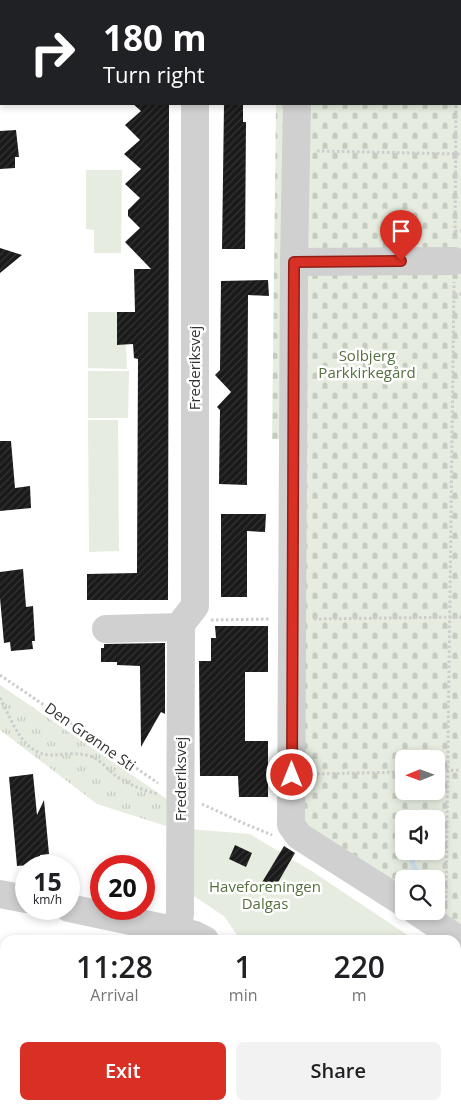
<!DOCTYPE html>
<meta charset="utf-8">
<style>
body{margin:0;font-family:"Open Sans",sans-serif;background:#f2f2f2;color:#202124;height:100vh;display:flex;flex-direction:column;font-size:19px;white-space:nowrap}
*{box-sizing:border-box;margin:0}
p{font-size:16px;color:#757577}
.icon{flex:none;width:28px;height:28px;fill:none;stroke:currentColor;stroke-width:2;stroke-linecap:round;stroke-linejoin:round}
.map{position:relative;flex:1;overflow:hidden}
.drawer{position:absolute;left:0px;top:935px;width:461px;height:175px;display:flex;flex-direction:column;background:#fff;border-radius:15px 15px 0 0;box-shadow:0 2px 8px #0003}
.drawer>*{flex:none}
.guide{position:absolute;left:0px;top:0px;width:461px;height:105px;box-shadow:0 2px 8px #0003;background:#202124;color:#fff;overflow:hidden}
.needle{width:32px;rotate:269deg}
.buttons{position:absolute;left:395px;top:750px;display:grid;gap:10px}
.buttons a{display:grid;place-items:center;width:50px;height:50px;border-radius:8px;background:#fff;box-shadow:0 2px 8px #0003;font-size:25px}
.speed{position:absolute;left:15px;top:855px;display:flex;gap:10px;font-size:25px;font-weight:700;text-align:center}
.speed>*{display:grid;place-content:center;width:65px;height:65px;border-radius:50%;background:#fff;box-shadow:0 2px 8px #0003;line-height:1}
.speed small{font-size:12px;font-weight:400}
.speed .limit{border:8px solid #d22;background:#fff;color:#111}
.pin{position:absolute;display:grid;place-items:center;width:42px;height:42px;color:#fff;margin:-51px -21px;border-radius:50% 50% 50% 0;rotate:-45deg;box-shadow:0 0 5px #0007}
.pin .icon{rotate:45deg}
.me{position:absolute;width:55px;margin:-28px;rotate:0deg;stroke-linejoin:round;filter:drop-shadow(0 0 4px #0008)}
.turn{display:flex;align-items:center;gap:18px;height:105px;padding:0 20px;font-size:22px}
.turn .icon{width:65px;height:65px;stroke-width:2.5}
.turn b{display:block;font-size:35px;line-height:42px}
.eta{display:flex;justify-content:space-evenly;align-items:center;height:85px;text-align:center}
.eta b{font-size:30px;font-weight:600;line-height:35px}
.action{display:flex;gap:10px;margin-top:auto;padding:10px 20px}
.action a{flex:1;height:58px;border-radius:8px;background:#d93025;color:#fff;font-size:20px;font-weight:600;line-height:58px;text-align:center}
.action a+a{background:#f2f2f2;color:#202124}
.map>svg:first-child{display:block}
</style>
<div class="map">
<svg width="461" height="1110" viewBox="0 0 461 1110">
<defs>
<pattern id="grass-tufts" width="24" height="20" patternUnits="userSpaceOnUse" patternTransform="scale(1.25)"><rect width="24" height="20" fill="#e6ecdf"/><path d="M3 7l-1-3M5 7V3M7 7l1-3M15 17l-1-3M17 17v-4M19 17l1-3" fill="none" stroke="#c6cbc0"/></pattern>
<pattern id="cemetery-stones" width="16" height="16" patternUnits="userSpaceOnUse" patternTransform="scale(1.25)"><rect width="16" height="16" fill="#e6ecdf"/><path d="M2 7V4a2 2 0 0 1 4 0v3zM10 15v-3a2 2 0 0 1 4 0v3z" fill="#c6cbc0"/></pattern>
<pattern id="building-hatch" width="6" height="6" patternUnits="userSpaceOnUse" patternTransform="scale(1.25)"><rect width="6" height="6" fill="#1a1a1a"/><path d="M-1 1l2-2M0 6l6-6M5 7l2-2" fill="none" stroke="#333"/></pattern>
</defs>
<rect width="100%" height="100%" fill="#fff"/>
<!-- grass -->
<polygon fill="url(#grass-tufts)" points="0,685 167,799 166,826 97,804 0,730"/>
<!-- cemetery -->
<path fill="url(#cemetery-stones)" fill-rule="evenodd" d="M277,0H461V932L436,911V879H404V894L304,825L303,440L272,439L276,104H460V1ZM404,759H436V791H404ZM404,819H436V851H404Z"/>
<!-- garden -->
<g fill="#e6ecdf">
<polygon points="86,170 122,170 121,253 94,253 94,230 86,229"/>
<polygon points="88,312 117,312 117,345 126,345 127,369 88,368"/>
<polygon points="88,371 129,371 128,418 88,418"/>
<polygon points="88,420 118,420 119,551 89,552"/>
<polygon points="189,829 250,834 313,872 415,940 240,940 225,917 188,892"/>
<polygon points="456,967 461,970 461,1093 456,1090"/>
</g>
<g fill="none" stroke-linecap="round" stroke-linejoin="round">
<!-- stream -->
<polyline stroke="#cfe2ee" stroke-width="5.5" points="414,851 412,862 416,871"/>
</g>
<!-- building -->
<g fill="url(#building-hatch)">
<polygon points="133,104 169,104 168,600 87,600 87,574 137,573 138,359 134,358 133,344 117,345 117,312 135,312 134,269 151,269 125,242 140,228 128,216 128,210 140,198 125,184 141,169 124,154 140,140 125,125 141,111"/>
<polygon points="224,104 243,104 243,122 246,122 245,249 222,249"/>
<polygon points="16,130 19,157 15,157 15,168 0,169 0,131"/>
<polygon points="0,248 22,255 0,273"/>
<polygon points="268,280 269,296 248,295 247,485 219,484 220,410 217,407 231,392 215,375 220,370 221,281"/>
<polygon points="0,441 11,441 15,488 30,486 31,508 0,511"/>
<polygon points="221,514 266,514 265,532 247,531 247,597 221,597"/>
<polygon points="23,569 26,607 33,606 35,641 32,641 33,649 11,651 10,642 4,643 0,598 0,572"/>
<polygon points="215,626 268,626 268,672 245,672 245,741 268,741 268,797 239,797 238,776 200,776 199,661 211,661 211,638 216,638"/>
<polygon points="165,643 165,714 161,712 141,747 140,666 117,665 117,662 101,662 101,648 104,648 104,644"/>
<polygon points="33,774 37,815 44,800 49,854 40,855 41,864 17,866 9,777"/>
<polygon points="235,845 252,853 246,867 229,859"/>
<polygon points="284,846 295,853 273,891 261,884"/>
</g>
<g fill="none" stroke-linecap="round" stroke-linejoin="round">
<!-- path -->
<g stroke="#cdcdcd" stroke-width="3" stroke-dasharray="2.5 2.5" stroke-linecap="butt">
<polyline points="457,1 457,0"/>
<polyline points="460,51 461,51"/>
<polyline points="317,151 461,154"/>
<polyline points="455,231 461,231"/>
<polyline points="455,238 456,104"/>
<polyline points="454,295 461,294"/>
<polyline points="314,619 461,617"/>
<polyline points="211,620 270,619"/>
<polyline points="0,675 158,783"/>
<path d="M0,698C12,720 23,757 54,755C66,754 81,752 92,757C102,761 108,770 116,776C128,784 144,791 158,794"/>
<polyline points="436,771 461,770"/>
<polyline points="312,774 404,772"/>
<polyline points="202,804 243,823 272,835"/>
<polyline points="446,903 454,282"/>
</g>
<!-- minor -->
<g stroke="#d0d0d0" stroke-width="28">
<polyline points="195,0 195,1"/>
<polyline points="299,1 299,0"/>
<polyline points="297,104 294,262 291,825 299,836 404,903"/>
<polyline points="294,262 454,261"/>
<polyline points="106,629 181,627"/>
<polyline points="0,894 26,899"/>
<polyline points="69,908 178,931 195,935 205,940"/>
<polyline points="416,911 461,941"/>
<polyline points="178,931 180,913 181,627 184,620 195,606 195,104"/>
<polyline points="0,1099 1,1110"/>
<polyline points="455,1105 461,1109"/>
<polyline points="425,1110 428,1105"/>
</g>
</g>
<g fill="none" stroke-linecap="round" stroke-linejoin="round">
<defs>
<polyline id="route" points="292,775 294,262 401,261"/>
</defs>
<!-- route casing -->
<use href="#route" stroke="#8d1f18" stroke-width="12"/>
<!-- route -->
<use href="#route" stroke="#d93025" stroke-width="9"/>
</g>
<g text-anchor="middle" stroke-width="5" stroke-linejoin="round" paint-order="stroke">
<!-- park labels -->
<g font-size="15" fill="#56703f" stroke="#fff">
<text x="367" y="361">Solbjerg<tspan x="367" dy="17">Parkkirkegård</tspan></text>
<text x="265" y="892">Haveforeningen<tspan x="265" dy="17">Dalgas</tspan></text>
</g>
<!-- street labels -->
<g font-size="15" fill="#333" stroke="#fff">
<text transform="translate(195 368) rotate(-90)" y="5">Frederiksvej</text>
<text transform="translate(90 737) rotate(35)" y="5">Den Grønne Sti</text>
<text transform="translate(181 779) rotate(-90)" y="5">Frederiksvej</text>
</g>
</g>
</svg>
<div class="buttons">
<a><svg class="needle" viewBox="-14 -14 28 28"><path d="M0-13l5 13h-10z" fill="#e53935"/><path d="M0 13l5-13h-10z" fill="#757577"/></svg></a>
<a><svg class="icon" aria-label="sound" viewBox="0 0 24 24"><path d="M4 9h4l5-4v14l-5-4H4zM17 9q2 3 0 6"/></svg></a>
<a><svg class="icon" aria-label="search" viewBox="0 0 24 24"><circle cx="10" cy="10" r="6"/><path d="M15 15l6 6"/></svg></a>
</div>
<div class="speed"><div>15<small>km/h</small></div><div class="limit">20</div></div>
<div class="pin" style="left:401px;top:261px;background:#d93025"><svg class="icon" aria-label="arrive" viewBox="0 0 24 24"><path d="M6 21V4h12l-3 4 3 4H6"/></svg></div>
<svg class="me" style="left:292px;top:775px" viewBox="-20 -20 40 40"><circle r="17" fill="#d93025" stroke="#fff" stroke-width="3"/><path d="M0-11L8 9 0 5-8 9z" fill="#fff"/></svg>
<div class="guide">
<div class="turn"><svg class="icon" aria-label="right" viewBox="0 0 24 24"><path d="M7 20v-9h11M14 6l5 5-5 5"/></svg><div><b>180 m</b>Turn right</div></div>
</div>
<section class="drawer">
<div class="eta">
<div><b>11:28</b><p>Arrival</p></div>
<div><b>1</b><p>min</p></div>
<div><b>220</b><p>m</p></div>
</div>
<div class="action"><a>Exit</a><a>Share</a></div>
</section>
</div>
